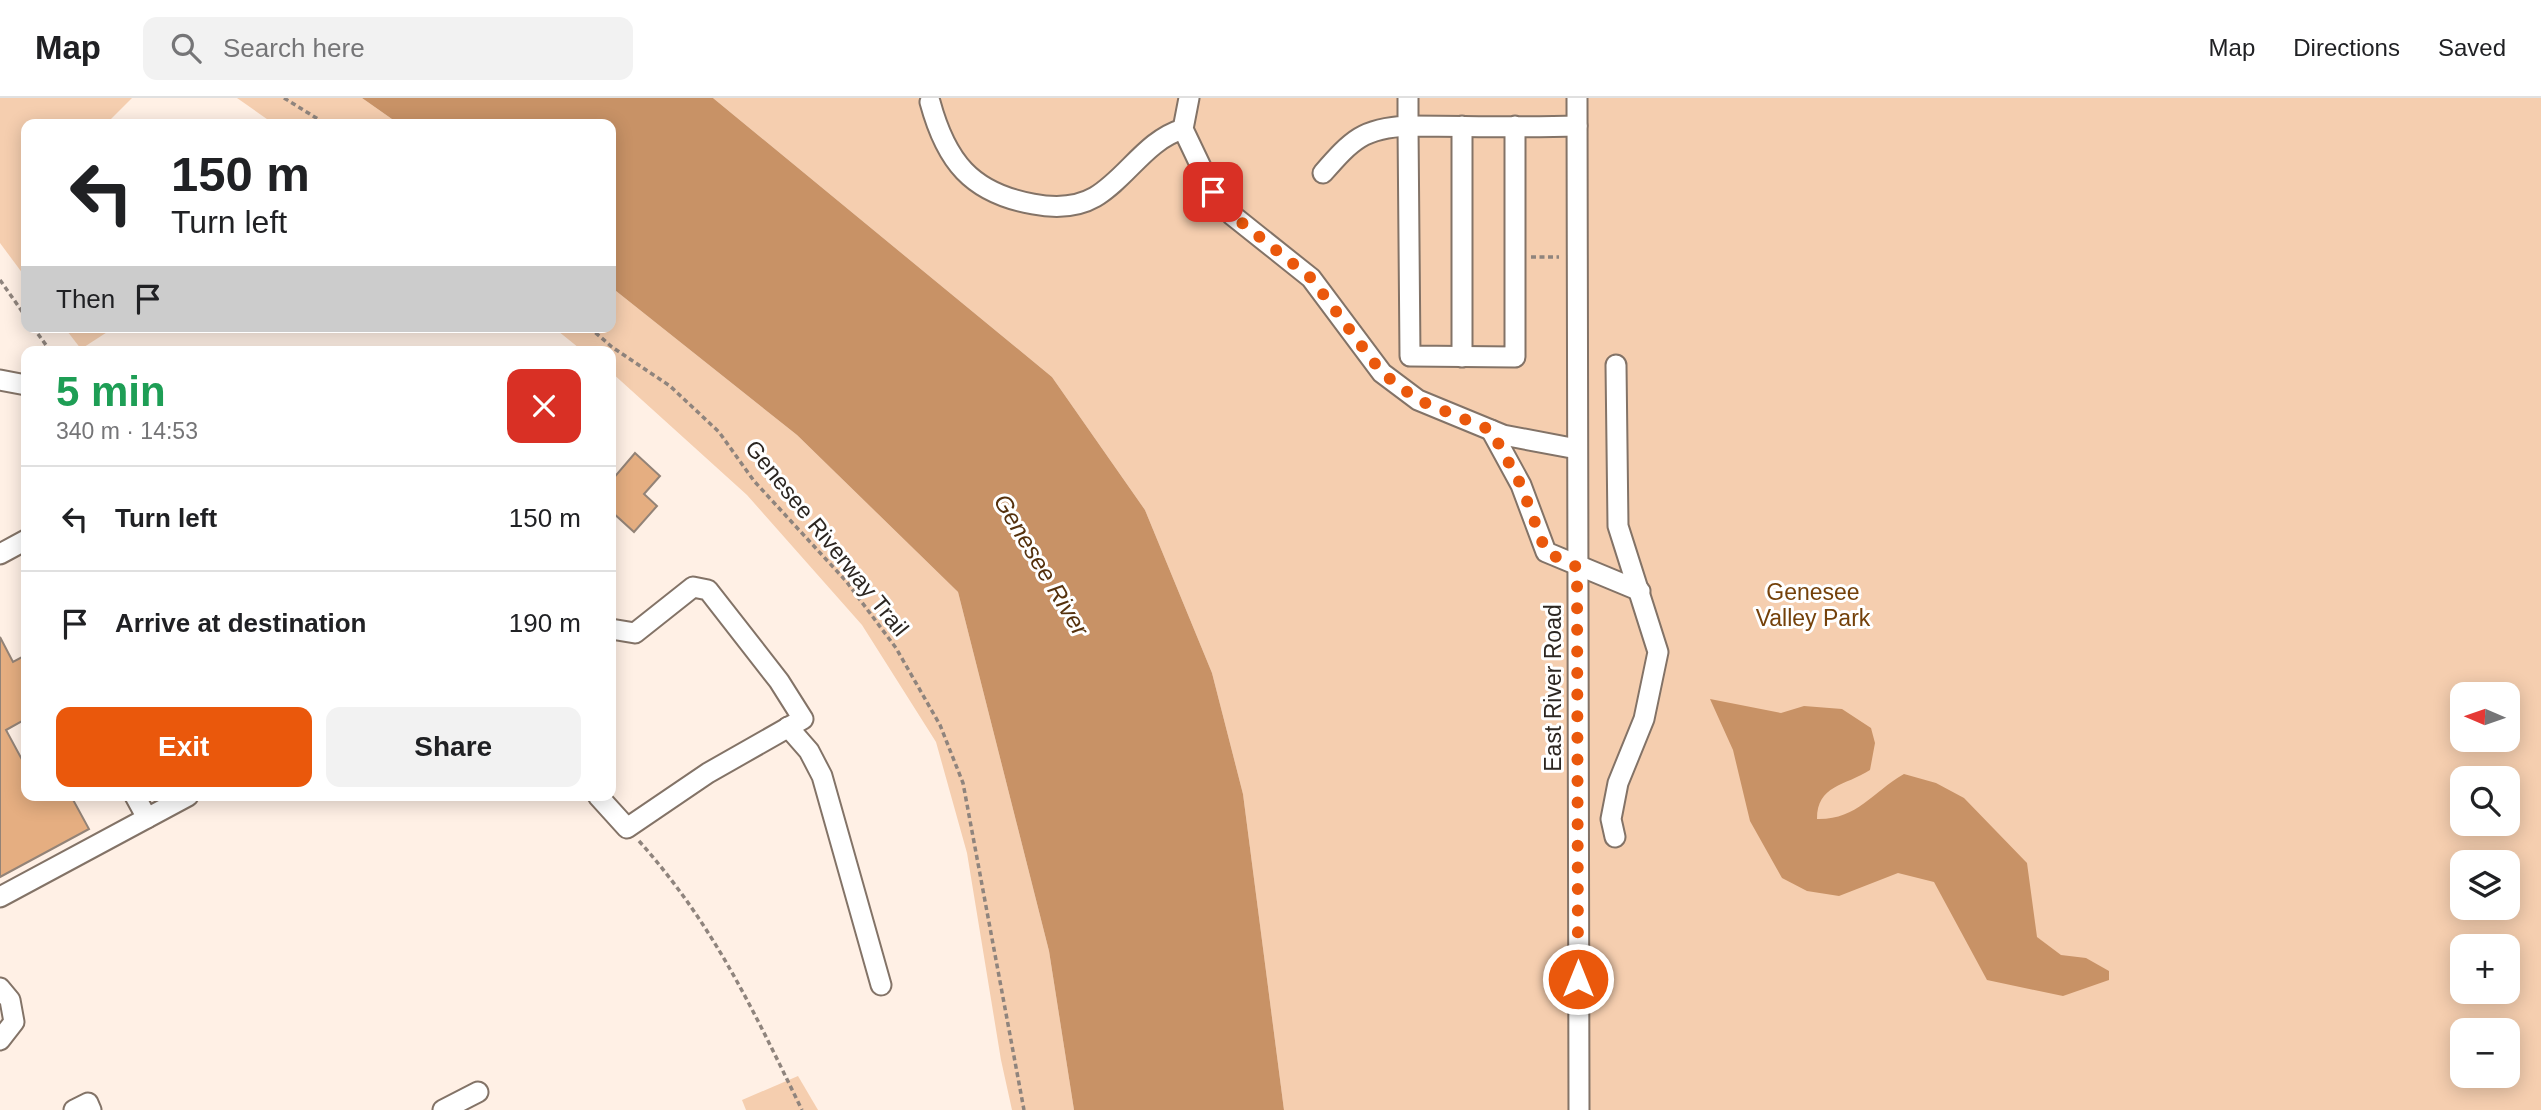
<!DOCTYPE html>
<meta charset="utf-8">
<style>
body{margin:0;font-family:Arial,sans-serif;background:#f2f2f2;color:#202124;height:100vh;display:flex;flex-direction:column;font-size:26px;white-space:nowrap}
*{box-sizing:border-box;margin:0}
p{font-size:23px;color:#757577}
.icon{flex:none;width:38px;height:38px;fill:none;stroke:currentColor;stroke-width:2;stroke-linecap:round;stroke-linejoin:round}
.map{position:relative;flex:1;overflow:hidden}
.sheet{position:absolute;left:21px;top:248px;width:595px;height:455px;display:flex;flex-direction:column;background:#fff;border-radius:14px;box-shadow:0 4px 18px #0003}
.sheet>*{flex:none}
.hud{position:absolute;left:21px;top:21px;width:595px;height:214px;border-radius:14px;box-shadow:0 4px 18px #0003;background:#fff;color:#202124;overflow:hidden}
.needle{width:46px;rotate:272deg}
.buttons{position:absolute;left:2450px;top:584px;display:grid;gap:14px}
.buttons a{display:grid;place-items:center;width:70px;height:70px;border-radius:14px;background:#fff;box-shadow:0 4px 18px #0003;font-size:35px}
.pin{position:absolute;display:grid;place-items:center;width:60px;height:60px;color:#fff;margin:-30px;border-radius:14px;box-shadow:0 4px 10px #0006}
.me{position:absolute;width:77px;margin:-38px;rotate:0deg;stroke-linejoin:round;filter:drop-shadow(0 0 5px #0008)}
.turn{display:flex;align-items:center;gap:24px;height:147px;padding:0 35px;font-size:32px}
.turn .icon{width:91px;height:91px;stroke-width:2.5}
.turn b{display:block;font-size:49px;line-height:60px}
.then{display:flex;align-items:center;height:66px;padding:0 35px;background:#0003;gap:14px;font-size:26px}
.round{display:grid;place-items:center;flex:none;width:74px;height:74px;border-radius:14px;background:#f2f2f2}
.summary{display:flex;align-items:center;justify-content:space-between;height:119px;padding:0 35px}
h1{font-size:42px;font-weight:700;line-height:52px;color:#1e9e55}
.button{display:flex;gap:14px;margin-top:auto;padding:14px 35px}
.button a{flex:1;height:80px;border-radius:14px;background:#ea580c;color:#fff;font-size:28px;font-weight:700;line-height:80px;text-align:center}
.button a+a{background:#f2f2f2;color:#202124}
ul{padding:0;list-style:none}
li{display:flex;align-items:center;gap:21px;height:105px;padding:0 35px;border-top:2px solid #e0e0e0}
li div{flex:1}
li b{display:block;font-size:26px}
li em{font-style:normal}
header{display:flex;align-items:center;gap:42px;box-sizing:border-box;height:98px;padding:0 35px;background:#fff;border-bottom:2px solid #e0e0e0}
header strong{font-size:33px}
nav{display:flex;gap:38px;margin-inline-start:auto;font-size:24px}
.search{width:490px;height:63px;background:#f2f2f2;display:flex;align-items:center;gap:18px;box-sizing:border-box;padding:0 24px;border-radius:14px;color:#757577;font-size:26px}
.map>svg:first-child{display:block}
</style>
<header>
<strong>Map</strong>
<div class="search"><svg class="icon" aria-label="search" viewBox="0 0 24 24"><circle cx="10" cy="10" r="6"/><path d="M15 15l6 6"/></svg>Search here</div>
<nav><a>Map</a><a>Directions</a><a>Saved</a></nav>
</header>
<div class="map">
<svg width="2541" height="1012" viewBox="0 0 2541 1012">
<rect width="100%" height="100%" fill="#fff0e5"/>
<!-- green -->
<g fill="#f5ceaf" fill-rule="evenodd">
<polygon points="0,0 132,0 106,26 26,26 26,180 0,145"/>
<polygon points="237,0 362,0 399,26 274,26"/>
<path d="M713,0H2541V1012H1284L1243,696L1212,575L1145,412L1052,279ZM2462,597H2508V642H2462ZM2462,681H2508V726H2462ZM2462,765H2508V810H2462ZM2462,849H2508V894H2462ZM2462,933H2508V978H2462Z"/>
<polygon points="611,189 797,337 958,494 1049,853 1074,1012 1012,1012 1001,962 967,755 936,644 862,527 747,397 611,274 611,254 584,254 553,229 611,229"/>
<polygon points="64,229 115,229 81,251"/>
<polygon points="798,978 818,1012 746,1012 742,1002"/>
</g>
<!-- water -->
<g fill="#c89266">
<polygon points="362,0 713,0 1052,279 1145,412 1212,575 1243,696 1284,1012 1074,1012 1049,853 958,494 797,337 611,189 611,26 399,26"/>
<path d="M1710,601L1781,615L1804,608L1842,611L1871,630L1875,645L1870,672C1845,688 1817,687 1817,721C1857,722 1871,695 1904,676L1936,685L1964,700L2027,765L2037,839L2061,857L2086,860L2109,873V882L2063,898L1987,882L1934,784L1898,775L1839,798L1807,793L1782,780L1750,723L1733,652Z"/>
</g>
<!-- building -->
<g fill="#e5ae81" stroke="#938377" stroke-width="2">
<polygon points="635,355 660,378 644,396 657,408 634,434 611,413 611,383"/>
<polygon points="0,539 13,564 26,557 26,621 6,632 26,669 26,698 71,698 89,731 0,779"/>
</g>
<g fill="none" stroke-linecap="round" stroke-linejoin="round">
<defs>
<g id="minor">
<polyline points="1189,0 1183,31 1213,94 1232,117 1311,180 1382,275 1418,302 1503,337 1577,351"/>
<polyline points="1577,0 1579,1012"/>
<path d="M930,4C946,63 971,95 1033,106C1054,110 1076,110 1095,99C1127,80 1146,42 1183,31"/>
<polyline points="1462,28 1462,259"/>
<path d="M1515,28V259L1410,258L1408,28C1464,28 1521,30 1577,28"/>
<path d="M1323,75C1352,42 1363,30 1408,28V0"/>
<polyline points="0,282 26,287"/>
<polyline points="1491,332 1521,387 1546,454 1640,493"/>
<polyline points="0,456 26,442"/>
<polyline points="788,629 809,653 822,678 881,887"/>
<polyline points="135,698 147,720"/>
<polyline points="598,698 627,730 708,675 803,621 779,583 708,492 693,489 635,535 611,531"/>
<polyline points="1615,739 1611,721 1618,685 1644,621 1658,554 1618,428 1616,267"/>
<polyline points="0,799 188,698"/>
<polyline points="0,890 10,902 14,924 0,942"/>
<polyline points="74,1012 88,1005 91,1012"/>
<polyline points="443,1012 478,994"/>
</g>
</defs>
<!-- minor casing -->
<use href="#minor" stroke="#837367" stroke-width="23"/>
<!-- path -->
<g stroke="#8f847d" stroke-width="3.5" stroke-dasharray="5 3.5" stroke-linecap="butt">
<polyline points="284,0 326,26"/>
<polyline points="1531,159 1559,159"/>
<polyline points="0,182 26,219"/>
<polyline points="33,229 51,254"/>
<polyline points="589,229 612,249 670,288 719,334 754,383 846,483 896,550 940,627 963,685 1024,1012"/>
<path d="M639,743C714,827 753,912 802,1012"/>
</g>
<!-- minor -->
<use href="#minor" stroke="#fff" stroke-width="19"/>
</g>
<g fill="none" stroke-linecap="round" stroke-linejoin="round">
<!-- route -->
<polyline stroke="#ea580c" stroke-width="12" stroke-dasharray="0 21.6" points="1213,94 1232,117 1311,180 1382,275 1418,302 1491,332 1521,387 1546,454 1577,469 1578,881"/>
</g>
<g text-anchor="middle" stroke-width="6" stroke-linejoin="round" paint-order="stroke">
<!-- street labels -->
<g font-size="23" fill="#2c2621" stroke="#fff">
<text transform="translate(827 440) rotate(51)" y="8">Genesee Riverway Trail</text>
<text transform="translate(1553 590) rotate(-90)" y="8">East River Road</text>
</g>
<!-- park labels -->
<g font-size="23" fill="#74410a" stroke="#fff">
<text x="1813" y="502">Genesee<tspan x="1813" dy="26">Valley Park</tspan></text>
</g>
<!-- water labels -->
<g font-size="24" font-style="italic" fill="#55310d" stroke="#fff">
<text transform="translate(1041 467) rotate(59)" y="8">Genesee River</text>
</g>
</g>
</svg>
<div class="buttons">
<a><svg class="needle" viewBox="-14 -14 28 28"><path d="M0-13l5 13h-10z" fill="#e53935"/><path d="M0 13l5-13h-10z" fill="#757577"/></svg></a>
<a><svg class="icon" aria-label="search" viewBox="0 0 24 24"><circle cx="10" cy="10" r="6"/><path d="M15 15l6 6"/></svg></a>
<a><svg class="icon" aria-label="layers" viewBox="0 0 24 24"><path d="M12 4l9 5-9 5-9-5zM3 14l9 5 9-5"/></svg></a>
<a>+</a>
<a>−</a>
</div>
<div class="pin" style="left:1213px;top:94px;background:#d93025"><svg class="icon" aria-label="arrive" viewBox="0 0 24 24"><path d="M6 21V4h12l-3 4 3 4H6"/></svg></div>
<svg class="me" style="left:1578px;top:881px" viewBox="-20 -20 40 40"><circle r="17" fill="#ea580c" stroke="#fff" stroke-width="3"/><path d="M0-11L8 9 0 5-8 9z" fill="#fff"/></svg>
<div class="hud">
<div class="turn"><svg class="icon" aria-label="left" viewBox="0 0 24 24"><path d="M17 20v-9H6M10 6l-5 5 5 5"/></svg><div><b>150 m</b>Turn left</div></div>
<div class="then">Then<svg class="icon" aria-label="arrive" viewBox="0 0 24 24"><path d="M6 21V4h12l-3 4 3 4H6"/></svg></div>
</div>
<section class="sheet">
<div class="summary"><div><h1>5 min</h1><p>340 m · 14:53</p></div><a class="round" style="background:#d93025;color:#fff"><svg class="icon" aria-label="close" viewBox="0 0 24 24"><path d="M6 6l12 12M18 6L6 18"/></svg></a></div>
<ul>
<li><svg class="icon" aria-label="left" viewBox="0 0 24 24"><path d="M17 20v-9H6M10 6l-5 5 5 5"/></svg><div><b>Turn left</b></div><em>150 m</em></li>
<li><svg class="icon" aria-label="arrive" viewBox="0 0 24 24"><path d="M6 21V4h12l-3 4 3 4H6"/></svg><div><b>Arrive at destination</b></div><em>190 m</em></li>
</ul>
<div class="button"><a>Exit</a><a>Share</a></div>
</section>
</div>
